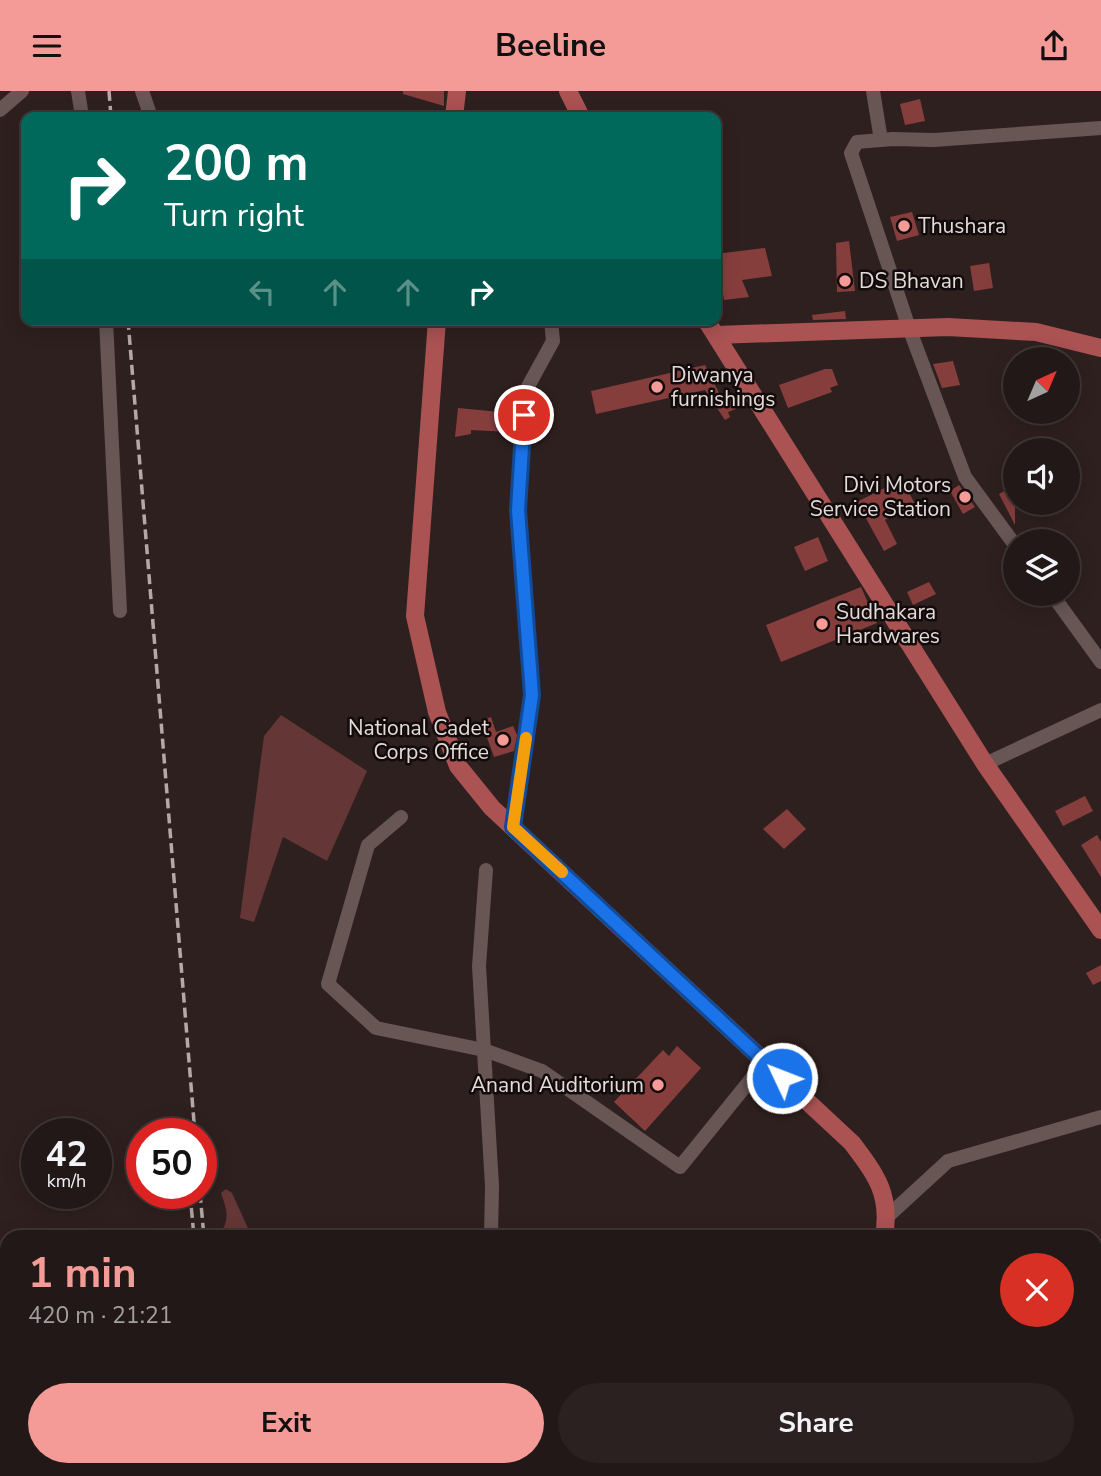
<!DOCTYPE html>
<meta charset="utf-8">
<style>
body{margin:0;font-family:"Nunito Sans",sans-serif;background:#2a2120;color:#f1f3f6;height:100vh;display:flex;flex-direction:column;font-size:26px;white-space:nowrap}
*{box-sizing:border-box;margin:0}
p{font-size:23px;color:#a2a0a1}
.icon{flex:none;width:38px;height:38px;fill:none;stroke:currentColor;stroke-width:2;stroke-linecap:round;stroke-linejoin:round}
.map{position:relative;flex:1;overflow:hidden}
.sheet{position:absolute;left:0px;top:1139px;width:1102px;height:247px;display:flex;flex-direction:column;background:#221817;border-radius:21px 21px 0 0;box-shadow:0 4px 18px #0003,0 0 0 2px #3f3736}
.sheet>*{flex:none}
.hud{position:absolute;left:21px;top:21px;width:700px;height:214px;border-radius:14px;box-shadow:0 4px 18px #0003,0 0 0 2px #3f3736;background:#00695c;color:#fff;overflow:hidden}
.needle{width:46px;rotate:44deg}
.tools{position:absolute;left:1003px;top:256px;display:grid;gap:14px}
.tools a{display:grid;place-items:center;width:77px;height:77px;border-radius:50%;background:#221817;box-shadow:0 4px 18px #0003,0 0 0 2px #3f3736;font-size:35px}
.speed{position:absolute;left:21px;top:1027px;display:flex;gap:14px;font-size:35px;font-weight:700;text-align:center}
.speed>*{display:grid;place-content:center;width:91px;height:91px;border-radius:50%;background:#221817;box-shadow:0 4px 18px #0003,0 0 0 2px #3f3736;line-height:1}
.speed small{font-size:18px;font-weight:400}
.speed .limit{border:10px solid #d22;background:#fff;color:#111}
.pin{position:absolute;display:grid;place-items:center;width:60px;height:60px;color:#fff;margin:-30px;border:4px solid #fff;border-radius:50%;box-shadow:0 2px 7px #0007}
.me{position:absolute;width:77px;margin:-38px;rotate:313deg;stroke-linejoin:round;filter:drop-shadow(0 0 5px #0008)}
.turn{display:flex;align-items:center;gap:24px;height:147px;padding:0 28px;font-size:32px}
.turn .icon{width:91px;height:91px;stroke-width:2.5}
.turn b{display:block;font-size:49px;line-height:60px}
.lanes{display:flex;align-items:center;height:66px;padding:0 28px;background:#0003;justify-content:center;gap:35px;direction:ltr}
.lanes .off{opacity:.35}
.round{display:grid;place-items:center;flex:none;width:74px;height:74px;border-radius:37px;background:#2a2120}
.overview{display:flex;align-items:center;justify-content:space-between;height:119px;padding:0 28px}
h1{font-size:42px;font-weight:700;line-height:52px;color:#f59b97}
.action{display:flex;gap:14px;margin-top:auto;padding:14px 28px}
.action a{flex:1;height:80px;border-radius:42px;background:#f59b97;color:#111;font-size:28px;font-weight:700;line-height:80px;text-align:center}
.action a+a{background:#2a2120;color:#f1f3f6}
header{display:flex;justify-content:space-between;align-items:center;height:91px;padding:0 28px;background:#f59b97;color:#111;font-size:32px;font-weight:700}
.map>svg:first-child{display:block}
</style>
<header><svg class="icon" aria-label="menu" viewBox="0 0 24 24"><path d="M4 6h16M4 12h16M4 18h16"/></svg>Beeline<svg class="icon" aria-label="share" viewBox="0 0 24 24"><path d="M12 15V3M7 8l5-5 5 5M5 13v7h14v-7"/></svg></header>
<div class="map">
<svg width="1101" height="1385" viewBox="0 0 1101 1385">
<rect width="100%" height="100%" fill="#2e201f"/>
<!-- green -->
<g fill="#643736">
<polygon points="281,624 367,680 327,770 283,746 254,831 240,827 264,645"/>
<path d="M226,1098L232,1102L252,1146H218C230,1129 228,1122 221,1102Z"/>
</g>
<!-- building -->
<g fill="#863e3d">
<polygon points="403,0 444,0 444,15 403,3"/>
<polygon points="920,8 925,30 905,34 900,13"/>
<polygon points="912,121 919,144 897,150 890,126"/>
<polygon points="849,150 855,200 837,201 836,152"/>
<polygon points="765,157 772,185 742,189 749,206 724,209 721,191 716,192 716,163"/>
<polygon points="989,172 993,197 974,200 970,175"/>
<polygon points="845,220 846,228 813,229 812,224"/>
<polygon points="953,270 960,294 942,297 933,273"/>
<polygon points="705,274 720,304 727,302 736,318 728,321 730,326 725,329 705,299 596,323 591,300"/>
<polygon points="825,278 832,278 838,294 830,297 832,301 788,317 779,294"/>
<polygon points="458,317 510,322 509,341 471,339 471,343 455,346"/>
<polygon points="902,388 915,413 885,429 897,453 884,460 857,411"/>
<polygon points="959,394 975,416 963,423 950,400"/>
<polygon points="1015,394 1015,434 999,403"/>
<polygon points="818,446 828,470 805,480 794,456"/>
<polygon points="929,491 936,503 913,514 907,501"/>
<polygon points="861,496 877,532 781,571 766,534"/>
<polygon points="491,626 496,641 513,635 517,644 514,660 494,666 481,630"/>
<polygon points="1085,705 1093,720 1063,735 1055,720"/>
<polygon points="787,718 806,738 784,758 763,738"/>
<polygon points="1097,744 1101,751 1101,786 1081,754"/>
<polygon points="1101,874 1101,890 1093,894 1086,882"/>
<polygon points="677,955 701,977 645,1040 614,1011 663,959 669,965"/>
</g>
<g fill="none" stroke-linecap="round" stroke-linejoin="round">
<!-- minor -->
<g stroke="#675654" stroke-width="14">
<polyline points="78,0 82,26"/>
<polyline points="142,0 151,26"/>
<polyline points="873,0 881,49"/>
<polyline points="0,19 22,0"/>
<polyline points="106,229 120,520"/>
<polyline points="1015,454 965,386 909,237 851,62 857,51 893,48 934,49 1101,37"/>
<polyline points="1051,502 1101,571"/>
<polyline points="985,673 1101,619"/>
<polyline points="401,726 368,754 328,893 376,937 484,959 542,980 680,1076 765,971"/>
<polyline points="513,736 532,604 518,419 525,301 553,250 551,229"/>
<polyline points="486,779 479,875 492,1095 491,1146"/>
<polyline points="887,1126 948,1070 1101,1026"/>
<polyline points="512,1379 523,1385"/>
</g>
<!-- major -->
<g stroke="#ab5253" stroke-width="18">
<polyline points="568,0 581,26"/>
<polyline points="454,26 457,0"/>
<path d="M437,229L415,525L437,621L458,675L492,717L852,1052C877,1085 891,1104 884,1146"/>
<polyline points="706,229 985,673 1101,839"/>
<polyline points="716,244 948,236 1036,241 1101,257"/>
<polyline points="815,1385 819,1379"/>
</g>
<!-- rail -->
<g stroke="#b4a9a8" stroke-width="3.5" stroke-dasharray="10 5" stroke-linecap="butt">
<polyline points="109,0 111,26"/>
<polyline points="128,229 195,1043"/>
<polyline points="190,1102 194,1146"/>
<polyline points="200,1102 204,1146"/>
<polyline points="238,1379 240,1385"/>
</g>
</g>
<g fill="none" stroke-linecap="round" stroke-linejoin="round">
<defs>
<polyline id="route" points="524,324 518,419 532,604 513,736 782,987"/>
</defs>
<!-- route casing -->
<use href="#route" stroke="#114b97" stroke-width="18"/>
<!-- route -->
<use href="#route" stroke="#1a73e8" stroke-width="12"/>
<!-- slow -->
<polyline stroke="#f59e0b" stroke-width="12" points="526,647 513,736 562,781"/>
</g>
<!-- markers -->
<g fill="#f59b97" stroke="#120b0b" stroke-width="2.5">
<circle cx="904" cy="135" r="7"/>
<circle cx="845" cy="190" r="7"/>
<circle cx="657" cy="296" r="7"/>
<circle cx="965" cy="406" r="7"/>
<circle cx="822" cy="533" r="7"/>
<circle cx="503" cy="649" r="7"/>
<circle cx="658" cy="994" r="7"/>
</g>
<g text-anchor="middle" stroke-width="5" stroke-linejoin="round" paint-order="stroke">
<!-- poi labels -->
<g font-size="21" fill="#e4dad9" stroke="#120b0b" text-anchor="start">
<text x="918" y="142">Thushara</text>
<text x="859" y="197">DS Bhavan</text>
<text x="671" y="291">Diwanya<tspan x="671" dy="24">furnishings</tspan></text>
<text x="951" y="401" text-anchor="end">Divi Motors<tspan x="951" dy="24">Service Station</tspan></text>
<text x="836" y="528">Sudhakara<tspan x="836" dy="24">Hardwares</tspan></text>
<text x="489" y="644" text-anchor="end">National Cadet<tspan x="489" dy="24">Corps Office</tspan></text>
<text x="644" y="1001" text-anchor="end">Anand Auditorium</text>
</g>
</g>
</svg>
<div class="tools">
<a><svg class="needle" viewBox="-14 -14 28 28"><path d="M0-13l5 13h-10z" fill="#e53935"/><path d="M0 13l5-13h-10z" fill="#a2a0a1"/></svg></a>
<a><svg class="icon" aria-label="sound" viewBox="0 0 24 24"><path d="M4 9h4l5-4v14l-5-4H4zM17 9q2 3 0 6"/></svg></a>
<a><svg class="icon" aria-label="layers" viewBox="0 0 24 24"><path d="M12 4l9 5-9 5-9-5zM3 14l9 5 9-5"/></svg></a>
</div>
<div class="speed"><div>42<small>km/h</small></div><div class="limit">50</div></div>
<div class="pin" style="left:524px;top:324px;background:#d93025"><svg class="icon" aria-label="arrive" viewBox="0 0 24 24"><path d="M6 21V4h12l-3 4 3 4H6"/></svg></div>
<svg class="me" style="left:782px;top:987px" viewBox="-20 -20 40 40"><circle r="17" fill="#1a73e8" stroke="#fff" stroke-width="3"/><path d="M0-11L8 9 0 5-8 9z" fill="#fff"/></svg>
<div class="hud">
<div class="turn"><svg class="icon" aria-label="right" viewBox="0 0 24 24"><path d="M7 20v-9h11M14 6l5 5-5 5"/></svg><div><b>200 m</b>Turn right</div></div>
<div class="lanes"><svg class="icon off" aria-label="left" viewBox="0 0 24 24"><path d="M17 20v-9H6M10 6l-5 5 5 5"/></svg><svg class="icon off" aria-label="ahead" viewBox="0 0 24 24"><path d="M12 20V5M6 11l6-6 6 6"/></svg><svg class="icon off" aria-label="ahead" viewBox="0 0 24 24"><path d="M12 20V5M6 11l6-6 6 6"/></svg><svg class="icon" aria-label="right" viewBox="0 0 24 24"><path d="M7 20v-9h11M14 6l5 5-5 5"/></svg></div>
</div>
<section class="sheet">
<div class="overview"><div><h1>1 min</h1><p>420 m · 21:21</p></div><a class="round" style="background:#d93025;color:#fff"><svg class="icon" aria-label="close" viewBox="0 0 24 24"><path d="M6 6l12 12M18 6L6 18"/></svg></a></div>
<div class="action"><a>Exit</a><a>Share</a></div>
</section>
</div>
